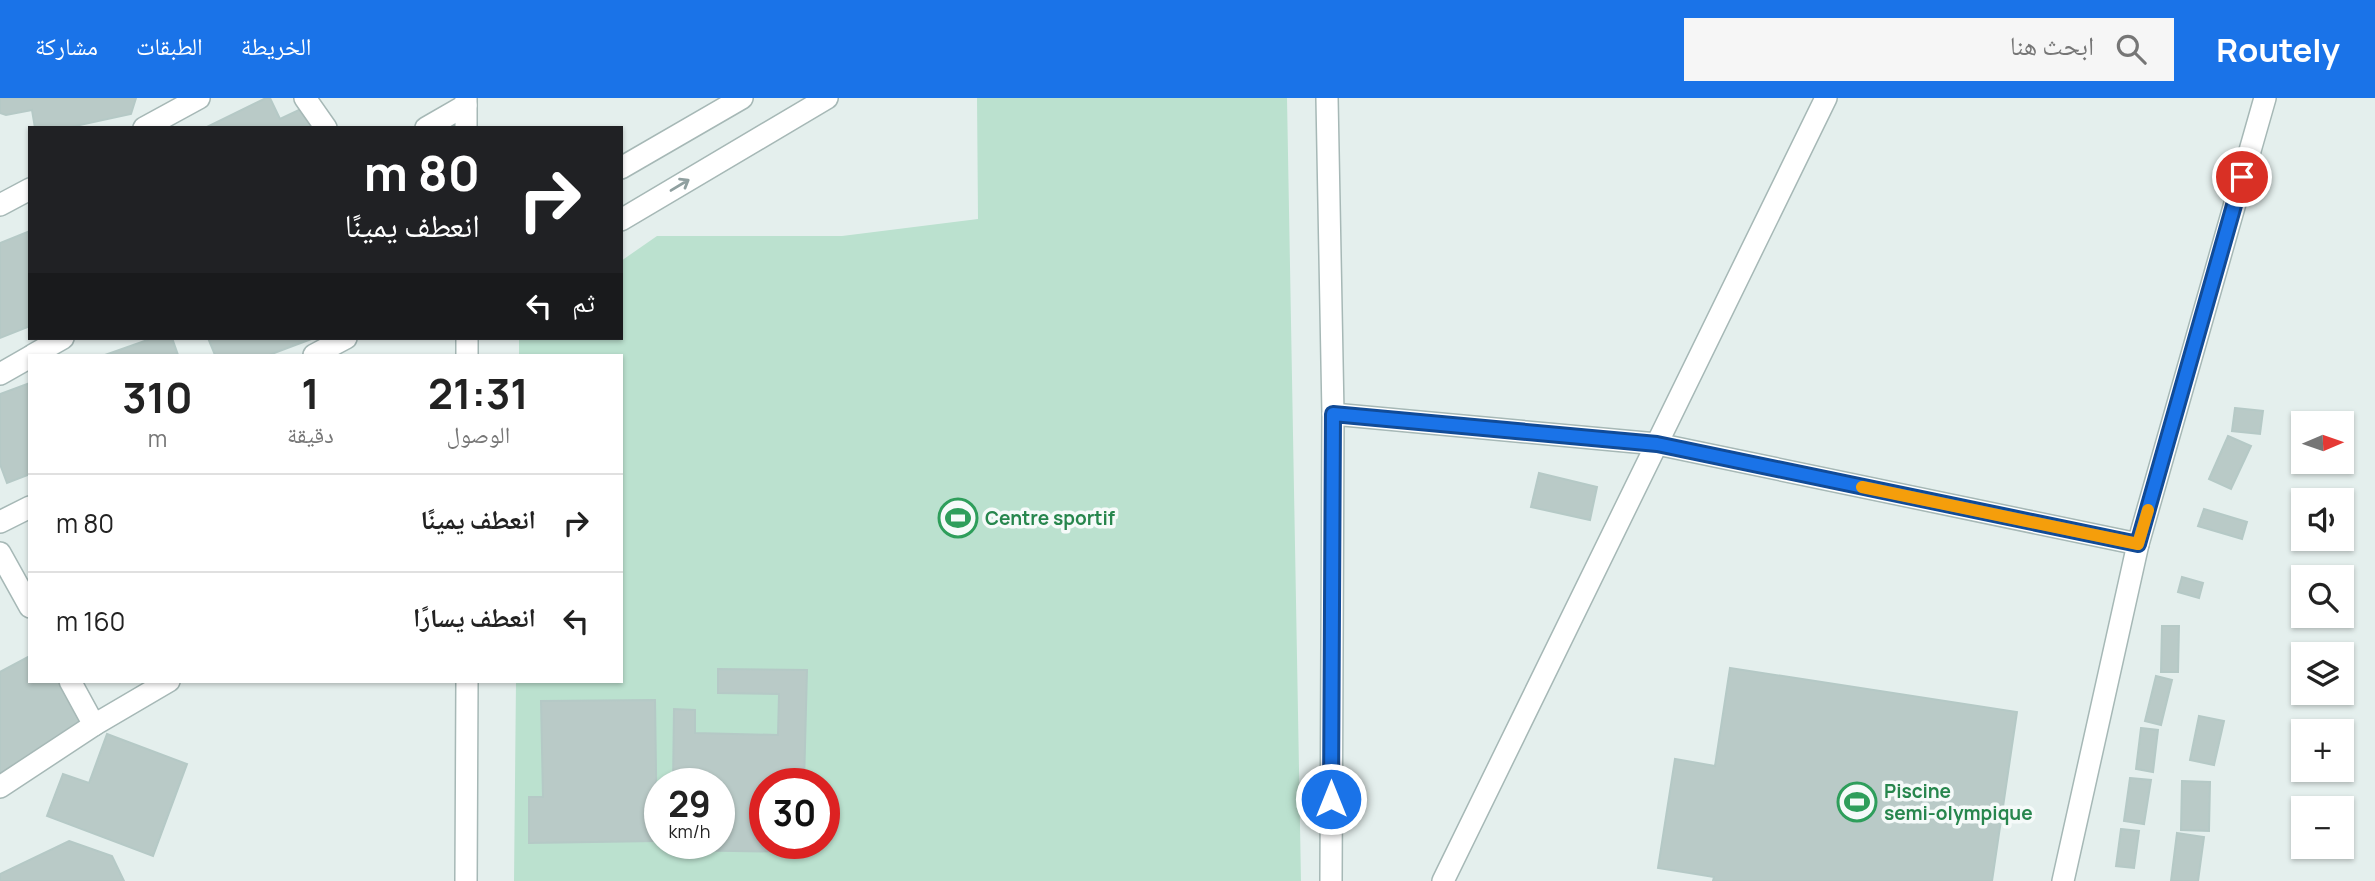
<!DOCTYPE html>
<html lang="ar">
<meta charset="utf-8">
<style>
body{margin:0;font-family:Manrope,"Noto Naskh Arabic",sans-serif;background:#f6f6f6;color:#222;direction:rtl;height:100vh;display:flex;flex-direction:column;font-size:26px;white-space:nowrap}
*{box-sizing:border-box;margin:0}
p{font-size:23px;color:#767676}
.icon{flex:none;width:38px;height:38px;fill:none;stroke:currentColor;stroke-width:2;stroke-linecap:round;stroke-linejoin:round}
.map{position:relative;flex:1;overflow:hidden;direction:ltr}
.side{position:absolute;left:28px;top:256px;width:595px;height:329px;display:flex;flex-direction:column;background:#fff;border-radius:0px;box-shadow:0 2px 5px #0004;direction:rtl}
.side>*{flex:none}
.top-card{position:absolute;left:28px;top:28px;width:595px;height:214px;border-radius:0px;box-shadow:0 2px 5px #0004;direction:rtl;background:#202124;color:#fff;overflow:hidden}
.needle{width:46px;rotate:88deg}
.controls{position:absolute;left:2291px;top:313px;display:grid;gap:14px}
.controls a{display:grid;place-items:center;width:63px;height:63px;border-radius:0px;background:#fff;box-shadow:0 2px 5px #0004;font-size:35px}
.speed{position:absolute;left:644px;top:670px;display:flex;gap:14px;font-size:35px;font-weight:700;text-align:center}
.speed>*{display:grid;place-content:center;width:91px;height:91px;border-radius:50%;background:#fff;box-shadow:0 2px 5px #0004;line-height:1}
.speed small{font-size:18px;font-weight:400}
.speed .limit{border:10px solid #d22;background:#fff;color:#111}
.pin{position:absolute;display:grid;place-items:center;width:60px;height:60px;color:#fff;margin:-30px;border:4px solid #fff;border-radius:50%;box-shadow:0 2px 7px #0007}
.me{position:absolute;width:77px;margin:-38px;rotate:0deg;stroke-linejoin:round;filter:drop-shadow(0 0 5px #0008)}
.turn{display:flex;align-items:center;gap:24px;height:147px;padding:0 28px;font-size:32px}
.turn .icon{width:91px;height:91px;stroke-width:2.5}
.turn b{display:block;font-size:49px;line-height:60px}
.then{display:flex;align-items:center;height:66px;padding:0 28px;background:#0003;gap:14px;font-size:26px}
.eta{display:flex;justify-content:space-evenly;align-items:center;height:119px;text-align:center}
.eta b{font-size:42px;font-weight:700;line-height:49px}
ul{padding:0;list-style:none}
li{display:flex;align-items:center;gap:21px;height:98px;padding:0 28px;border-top:2px solid #e0e0e0}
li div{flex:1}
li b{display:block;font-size:26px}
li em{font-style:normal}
header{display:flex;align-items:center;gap:42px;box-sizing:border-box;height:98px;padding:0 35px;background:#1a73e8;color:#fff}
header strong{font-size:33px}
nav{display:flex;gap:38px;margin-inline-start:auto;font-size:24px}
.search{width:490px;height:63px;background:#f6f6f6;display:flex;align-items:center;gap:18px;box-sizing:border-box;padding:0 24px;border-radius:0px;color:#767676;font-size:26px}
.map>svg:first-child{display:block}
</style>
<header>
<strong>Routely</strong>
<div class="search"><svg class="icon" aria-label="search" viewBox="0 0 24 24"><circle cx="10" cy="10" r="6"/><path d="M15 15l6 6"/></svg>ابحث هنا</div>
<nav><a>الخريطة</a><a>الطبقات</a><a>مشاركة</a></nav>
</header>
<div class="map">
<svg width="2375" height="783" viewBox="0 0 2375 783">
<rect width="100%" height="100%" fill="#e4efed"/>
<!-- green -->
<path fill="#bbe1cf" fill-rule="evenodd" d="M977,0H1287L1301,783H514L516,583H621V257H519V240H621V163L657,138H842L978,121ZM660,686H719V746H660ZM765,686H824V746H765Z"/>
<!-- building -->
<g fill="#b9cac7" stroke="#b5c9c6" stroke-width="2">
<polygon points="0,0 136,0 131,16 66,30 35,30 32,12 6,17 0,15"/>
<polygon points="266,0 270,0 280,21 303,10 313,30 205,30"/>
<polygon points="30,133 30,228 0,240 0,145"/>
<polygon points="153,240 172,240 178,257 105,257"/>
<polygon points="208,240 314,240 269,257 215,257"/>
<polygon points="30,285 30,376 7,385 0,366 0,296"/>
<polygon points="2235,310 2263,313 2260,336 2232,333"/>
<polygon points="2228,338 2251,348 2231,391 2209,381"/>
<polygon points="1539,375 1597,389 1590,422 1531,409"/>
<polygon points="2204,411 2247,424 2242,441 2198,428"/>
<polygon points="2182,479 2203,485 2199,500 2178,494"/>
<polygon points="2162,528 2179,528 2178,574 2161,574"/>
<polygon points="30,558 30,583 73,583 96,626 0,677 0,574"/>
<polygon points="1730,570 2017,614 1992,783 1713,783 1714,779 1658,770 1675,661 1715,668"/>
<polygon points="718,571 807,572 804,686 765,686 765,746 803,746 803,754 672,752 672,746 719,746 719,686 673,686 674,611 695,612 695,635 778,637 779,596 718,595"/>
<polygon points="2156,578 2172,582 2161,627 2145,623"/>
<polygon points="655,602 657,743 529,745 529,699 543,699 541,603"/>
<polygon points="2199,618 2224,623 2214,667 2190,662"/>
<polygon points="2141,630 2158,632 2153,674 2136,671"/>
<polygon points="107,636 187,666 153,758 47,718 63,676 89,685"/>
<polygon points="2130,680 2151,682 2144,726 2124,723"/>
<polygon points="2182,683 2210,684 2209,733 2181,732"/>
<polygon points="2121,731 2139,733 2134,770 2116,768"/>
<polygon points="2177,735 2204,739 2198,783 2171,783"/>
<polygon points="69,743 112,758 124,783 0,783 0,776"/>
</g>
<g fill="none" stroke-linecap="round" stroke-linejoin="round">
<defs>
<g id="minor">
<polyline points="305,0 326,30"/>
<polyline points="1327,0 1333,316 1331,783"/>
<polyline points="144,30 199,0"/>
<polyline points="426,30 466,7"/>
<polyline points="466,30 466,0"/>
<polyline points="621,70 742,0"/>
<polyline points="0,107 30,91"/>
<polyline points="621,122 827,0"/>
<polyline points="33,257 63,240"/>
<polyline points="314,257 346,240"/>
<polyline points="467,257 467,240"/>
<polyline points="0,276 30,259"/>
<polyline points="1333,316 1657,346 2138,446"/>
<polyline points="0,424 30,409"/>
<polyline points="0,455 30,509"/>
<polyline points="70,583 94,627"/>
<polyline points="0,689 94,627 169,583"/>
<polyline points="466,783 467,583"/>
<polyline points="1443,783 1826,0"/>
<polyline points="2063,783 2138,446 2265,0"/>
</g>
</defs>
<!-- minor casing -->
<use href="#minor" stroke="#a6b8b6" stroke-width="24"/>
<!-- minor -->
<use href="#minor" stroke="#fff" stroke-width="21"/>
</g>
<!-- one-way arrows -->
<defs><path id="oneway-shaft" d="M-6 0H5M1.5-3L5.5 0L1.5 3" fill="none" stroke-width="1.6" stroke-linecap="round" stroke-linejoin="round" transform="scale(1.75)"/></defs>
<use stroke="#90a0a0" href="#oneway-shaft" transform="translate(680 87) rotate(-31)"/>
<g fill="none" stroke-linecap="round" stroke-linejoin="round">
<defs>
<polyline id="route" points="1331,701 1333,316 1657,346 2138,446 2242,79"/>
</defs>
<!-- route casing -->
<use href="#route" stroke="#114b97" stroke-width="18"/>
<!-- route -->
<use href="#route" stroke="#1a73e8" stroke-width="12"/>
<!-- slow -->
<polyline stroke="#f59e0b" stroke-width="12" points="1862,389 2138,446 2148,412"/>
</g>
<!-- icons -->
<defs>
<symbol id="stadium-ring" viewBox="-11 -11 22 22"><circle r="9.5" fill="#f5faf9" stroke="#2e9e5b" stroke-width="1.5"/><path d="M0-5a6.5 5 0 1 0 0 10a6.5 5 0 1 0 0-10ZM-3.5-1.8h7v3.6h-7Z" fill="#2e9e5b"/></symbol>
</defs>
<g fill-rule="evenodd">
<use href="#stadium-ring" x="936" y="398" width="44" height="44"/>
<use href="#stadium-ring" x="1835" y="682" width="44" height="44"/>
</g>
<g text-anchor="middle" stroke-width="7" stroke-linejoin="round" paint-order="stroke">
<!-- leisure labels -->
<g font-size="19" font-weight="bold" fill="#27864d" stroke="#f5faf9" text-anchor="start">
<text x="985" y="427">Centre sportif</text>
<text x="1884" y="700">Piscine<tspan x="1884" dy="22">semi-olympique</tspan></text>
</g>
</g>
</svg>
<div class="controls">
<a><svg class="needle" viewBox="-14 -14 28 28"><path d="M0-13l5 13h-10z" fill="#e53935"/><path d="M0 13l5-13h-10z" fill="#767676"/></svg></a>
<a><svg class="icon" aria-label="sound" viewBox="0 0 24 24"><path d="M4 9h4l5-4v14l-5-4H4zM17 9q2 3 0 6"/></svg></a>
<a><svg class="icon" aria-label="search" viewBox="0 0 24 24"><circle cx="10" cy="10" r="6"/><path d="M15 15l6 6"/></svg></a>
<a><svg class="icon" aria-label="layers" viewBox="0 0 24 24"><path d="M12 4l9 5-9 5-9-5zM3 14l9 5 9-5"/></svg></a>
<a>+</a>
<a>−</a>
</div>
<div class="speed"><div>29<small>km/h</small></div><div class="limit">30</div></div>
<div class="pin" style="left:2242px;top:79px;background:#d93025"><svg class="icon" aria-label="arrive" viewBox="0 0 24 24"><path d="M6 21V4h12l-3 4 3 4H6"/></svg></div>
<svg class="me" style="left:1331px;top:701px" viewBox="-20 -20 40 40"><circle r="17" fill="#1a73e8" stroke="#fff" stroke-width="3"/><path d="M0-11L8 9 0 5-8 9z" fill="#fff"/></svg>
<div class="top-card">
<div class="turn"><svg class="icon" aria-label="right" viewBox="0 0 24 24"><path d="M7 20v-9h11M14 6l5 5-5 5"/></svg><div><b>80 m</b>انعطف يمينًا</div></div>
<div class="then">ثم<svg class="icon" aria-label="left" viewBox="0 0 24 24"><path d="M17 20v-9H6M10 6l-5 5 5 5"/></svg></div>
</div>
<section class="side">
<div class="eta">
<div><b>21:31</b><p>الوصول</p></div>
<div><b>1</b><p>دقيقة</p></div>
<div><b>310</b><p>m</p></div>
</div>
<ul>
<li><svg class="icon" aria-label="right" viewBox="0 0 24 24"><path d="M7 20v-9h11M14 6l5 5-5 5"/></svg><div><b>انعطف يمينًا</b></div><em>80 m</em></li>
<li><svg class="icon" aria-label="left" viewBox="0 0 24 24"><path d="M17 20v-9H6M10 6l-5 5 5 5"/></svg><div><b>انعطف يسارًا</b></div><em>160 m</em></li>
</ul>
</section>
</div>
